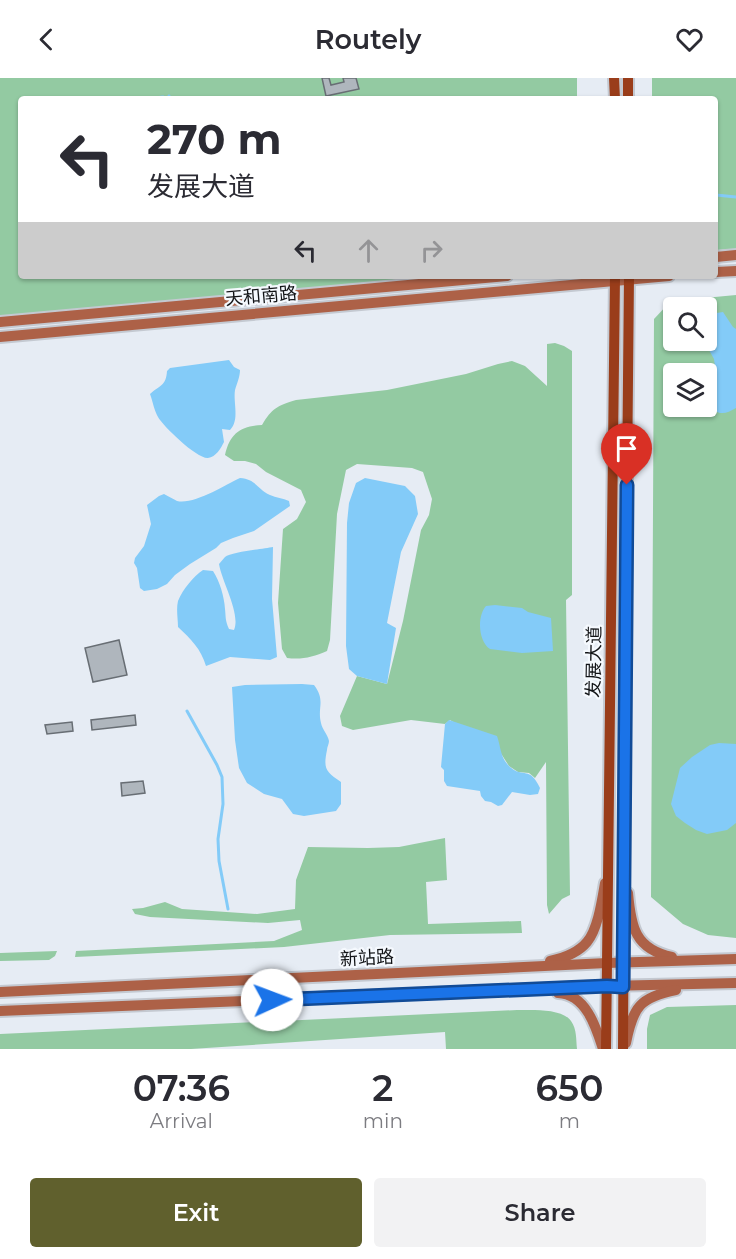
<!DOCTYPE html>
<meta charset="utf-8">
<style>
body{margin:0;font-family:Montserrat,"Noto Sans SC",sans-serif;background:#f2f2f3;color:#2b2b33;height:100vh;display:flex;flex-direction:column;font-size:22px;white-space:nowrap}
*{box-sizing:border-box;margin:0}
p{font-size:20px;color:#7c7c81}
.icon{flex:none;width:33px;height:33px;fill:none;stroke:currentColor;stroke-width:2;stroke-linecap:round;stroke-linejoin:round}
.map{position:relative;height:971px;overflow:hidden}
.panel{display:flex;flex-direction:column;background:#fff;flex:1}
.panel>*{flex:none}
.banner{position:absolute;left:18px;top:18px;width:700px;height:183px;border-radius:6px;box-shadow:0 2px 4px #0004;background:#fff;color:#2b2b33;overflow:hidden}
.controls{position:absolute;left:663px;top:219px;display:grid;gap:12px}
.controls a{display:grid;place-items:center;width:54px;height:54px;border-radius:6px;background:#fff;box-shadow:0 2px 4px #0004;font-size:30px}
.pin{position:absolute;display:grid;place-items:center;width:51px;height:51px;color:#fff;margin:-62px -26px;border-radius:50% 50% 50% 0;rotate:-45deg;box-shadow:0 0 6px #0007}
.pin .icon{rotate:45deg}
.me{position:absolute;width:66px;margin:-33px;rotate:88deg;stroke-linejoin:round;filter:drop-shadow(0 0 4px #0008)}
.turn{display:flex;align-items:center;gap:21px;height:126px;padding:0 30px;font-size:27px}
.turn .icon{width:78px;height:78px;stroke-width:2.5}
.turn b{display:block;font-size:42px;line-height:51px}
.lanes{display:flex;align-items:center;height:57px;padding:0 30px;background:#0003;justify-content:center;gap:30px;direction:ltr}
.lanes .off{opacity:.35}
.eta{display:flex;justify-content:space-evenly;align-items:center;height:102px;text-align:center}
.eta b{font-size:36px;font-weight:600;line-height:42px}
.action{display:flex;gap:12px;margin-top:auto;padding:12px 30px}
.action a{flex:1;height:69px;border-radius:6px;background:#60602d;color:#fff;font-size:24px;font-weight:600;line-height:69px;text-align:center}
.action a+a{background:#f2f2f3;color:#2b2b33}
header{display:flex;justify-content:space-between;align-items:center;height:78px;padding:0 30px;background:#fff;font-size:27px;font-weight:600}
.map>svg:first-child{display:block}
</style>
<header><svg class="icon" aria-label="back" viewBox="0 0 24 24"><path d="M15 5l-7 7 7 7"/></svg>Routely<svg class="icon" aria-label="heart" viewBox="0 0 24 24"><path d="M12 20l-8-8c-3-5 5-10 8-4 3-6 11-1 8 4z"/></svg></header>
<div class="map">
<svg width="736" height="971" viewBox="0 0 736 971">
<rect width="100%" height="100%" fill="#e6ecf4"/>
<!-- green -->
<g fill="#93caa2" fill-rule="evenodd">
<polygon points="0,0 577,0 577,21 21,21 21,198 435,198 0,239"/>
<polygon points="652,0 736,0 736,171 716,172 716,21 652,21"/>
<path d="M736,217V860L708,857L683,846L651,819L654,241L669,225L683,222ZM674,230H706V262H674ZM674,296H706V328H674Z"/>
<path d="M555,265L564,268L572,273V517L566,522L570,817L562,821L549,836L547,827L546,684L535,700L529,695L518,694L509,688L500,674L450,642L445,646L411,642L353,652L342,648L340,638L357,598L387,606L403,543L421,452L429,437L432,421L423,394L412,390L357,386L346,392L337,436L330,562L327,573C313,579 302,582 287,580L282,571L278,525L283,451L297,441L306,424L301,412L266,394L256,386L245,383H234L225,377C230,355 241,348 262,347C272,330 277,328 296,322L387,312L466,296L498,286L512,283L525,288L547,308V266Z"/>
<polygon points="445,760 447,802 426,804 428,846 521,843 522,855 390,857 284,869 75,879 76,873 274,863 302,852 300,842 268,845 150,839 135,836 132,831 143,830 165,824 182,831 257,836 295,831 296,802 308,769 368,770 399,769"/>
<polygon points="57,873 55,878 49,882 0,883 0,875"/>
<polygon points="736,927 736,971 647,971 647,951 650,937 667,929"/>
<path d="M517,932C532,932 562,930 571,943C577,951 576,962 577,971H446L445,954L191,971H0V956Z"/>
</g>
<!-- water -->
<g fill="#83cbf8">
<path d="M723,234L733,249L736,251V330C727,335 721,338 713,331L716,297L714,281L704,263L706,262L707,241L710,236Z"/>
<path d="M229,282L234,289L240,292C240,299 237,305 235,312C233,325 240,342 230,352L222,351L224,364C221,370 216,379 208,380C197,381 163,348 158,339C154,332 153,324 150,316C160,307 166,308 167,293L170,290Z"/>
<path d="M240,400C256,401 257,411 270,417C276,420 283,420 289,423L290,428L254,453L233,460L221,465L216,470L190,486L175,497L167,506L157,511L144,513L140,510L137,490L134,485L135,480L144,468L151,446L147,427L159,418L164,416C168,418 173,421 177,423C194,427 225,407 240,400Z"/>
<polygon points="365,400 405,408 415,418 418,436 401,474 387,545 396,550 387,606 357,598 349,591 346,568 347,445 349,425 356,405"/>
<path d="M273,469L272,521L277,579L270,582L230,579L206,588C201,571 191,561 178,549C178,541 176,531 178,523C183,511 193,499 203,492L213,493C220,504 224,518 225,531C226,540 225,542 229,551L234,552C241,536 222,504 219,486C221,484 223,481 225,479C231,474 263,471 273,469Z"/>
<path d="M495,527L522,530L528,534L551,540L553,573L522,575L490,571C478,563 477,538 486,528Z"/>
<path d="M302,606L314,607C326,623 317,629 321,645C322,651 328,657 329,663C329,666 327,669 327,672C323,691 326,694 341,704V726L336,733L304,738L293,736L282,721L264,716L247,705L239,690L235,662L232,609L245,607Z"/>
<path d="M449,642L497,658C501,669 500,680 510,689C524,701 529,687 540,710L538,716L530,717L512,714L502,727L498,728L491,724L485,723L481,718L480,713L447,708L444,703V692L441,689L445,646Z"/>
<polygon points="719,665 736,666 736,745 727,752 707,756 696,752 685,745 676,738 671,726 680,690 692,679 710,667"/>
</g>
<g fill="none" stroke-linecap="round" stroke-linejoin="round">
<!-- stream -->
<g stroke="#83cbf8" stroke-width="3">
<polyline points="169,18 170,21"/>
<polyline points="147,21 163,19"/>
<polyline points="716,117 736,119"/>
<polyline points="187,633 217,687 222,699 223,726 218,761 219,783 228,831"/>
</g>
</g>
<!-- building -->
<g fill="#afb6bd" stroke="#686e74" stroke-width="1.5">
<polygon points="322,0 329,0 331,7 344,4 343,0 356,0 359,11 326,18"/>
<polygon points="119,562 127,597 93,604 85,570"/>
<polygon points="135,637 136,647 92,652 91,642"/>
<polygon points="72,644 73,653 47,656 45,647"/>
<polygon points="143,703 145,715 122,718 121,705"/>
</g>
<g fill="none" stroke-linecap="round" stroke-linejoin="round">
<defs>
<g id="secondary">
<polyline points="716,179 736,177"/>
<polyline points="716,194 736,193"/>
<polyline points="0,244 507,198"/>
<polyline points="0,259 669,198"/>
<path d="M628,815C631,849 635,871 672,879"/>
<path d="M550,883C564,880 578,875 587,864C598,851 602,822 605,805"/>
<polyline points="0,914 607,885 736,881"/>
<path d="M558,915C586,916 596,949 603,971"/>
<polyline points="0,933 607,908 736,905"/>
<path d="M626,965C633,929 640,919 676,912"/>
</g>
<g id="primary">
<polyline points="614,0 615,21"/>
<polyline points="628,21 628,0"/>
<polyline points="606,971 615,198"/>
<polyline points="623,971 625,609 629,198"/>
</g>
</defs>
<!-- secondary casing -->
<use href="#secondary" stroke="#c4c9d1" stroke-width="14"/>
<!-- primary casing -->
<use href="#primary" stroke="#c4c9d1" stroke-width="14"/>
<!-- secondary -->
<use href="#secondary" stroke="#ad6147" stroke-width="10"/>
<!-- primary -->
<use href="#primary" stroke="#9a3d1a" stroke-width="10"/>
</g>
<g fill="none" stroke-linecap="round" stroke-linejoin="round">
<defs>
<polyline id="route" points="272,922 607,908 623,909 627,407"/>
</defs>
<!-- route casing -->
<use href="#route" stroke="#114b97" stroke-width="15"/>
<!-- route -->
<use href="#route" stroke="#1a73e8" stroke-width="10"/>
</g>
<g text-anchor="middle" stroke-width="4.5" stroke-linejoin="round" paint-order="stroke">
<!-- street labels -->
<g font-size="18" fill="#121417" stroke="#f5f9fe">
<text transform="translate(261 218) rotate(-5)" y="6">天和南路</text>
<text transform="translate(594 584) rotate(-89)" y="6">发展大道</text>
<text transform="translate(367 880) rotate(-3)" y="6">新站路</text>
</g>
</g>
</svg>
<div class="controls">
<a><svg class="icon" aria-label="search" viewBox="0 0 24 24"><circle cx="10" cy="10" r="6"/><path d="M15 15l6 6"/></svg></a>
<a><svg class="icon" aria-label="layers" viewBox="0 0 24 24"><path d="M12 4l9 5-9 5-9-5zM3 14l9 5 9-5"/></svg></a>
</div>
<div class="pin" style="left:627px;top:407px;background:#d93025"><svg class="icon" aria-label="arrive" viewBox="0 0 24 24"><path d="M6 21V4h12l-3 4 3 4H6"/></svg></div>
<svg class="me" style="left:272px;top:922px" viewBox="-20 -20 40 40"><circle r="19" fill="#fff"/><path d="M0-13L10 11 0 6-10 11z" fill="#1a73e8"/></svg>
<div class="banner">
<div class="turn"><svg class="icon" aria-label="left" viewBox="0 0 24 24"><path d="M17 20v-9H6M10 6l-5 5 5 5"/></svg><div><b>270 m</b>发展大道</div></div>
<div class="lanes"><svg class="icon" aria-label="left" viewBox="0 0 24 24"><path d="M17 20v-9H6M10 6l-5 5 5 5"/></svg><svg class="icon off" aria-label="ahead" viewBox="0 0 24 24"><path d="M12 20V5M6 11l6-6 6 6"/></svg><svg class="icon off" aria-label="right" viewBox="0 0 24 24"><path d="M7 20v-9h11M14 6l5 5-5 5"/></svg></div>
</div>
</div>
<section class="panel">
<div class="eta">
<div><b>07:36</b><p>Arrival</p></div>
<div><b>2</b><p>min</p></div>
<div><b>650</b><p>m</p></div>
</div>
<div class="action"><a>Exit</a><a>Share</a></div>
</section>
